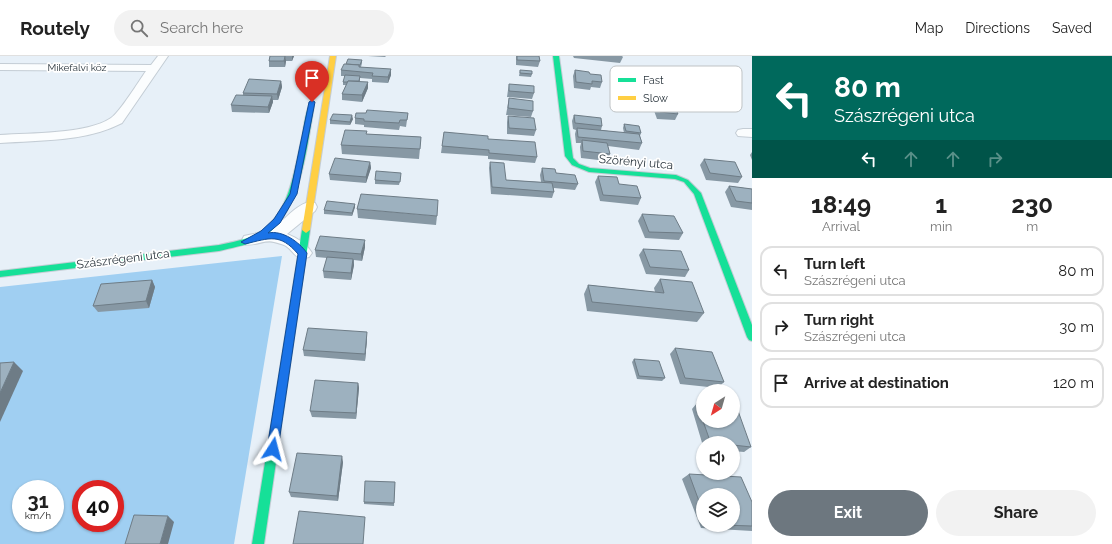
<!DOCTYPE html>
<meta charset="utf-8">
<style>
body{margin:0;font-family:Raleway,sans-serif;background:#f2f2f2;color:#222;height:100vh;display:flex;flex-direction:column;font-size:15px;white-space:nowrap}
*{box-sizing:border-box;margin:0}
p{font-size:13px;color:#767676}
.icon{flex:none;width:22px;height:22px;fill:none;stroke:currentColor;stroke-width:2;stroke-linecap:round;stroke-linejoin:round}
.map{position:relative;flex:1;overflow:hidden}
.sheet{display:flex;flex-direction:column;background:#fff;width:360px}
.sheet>*{flex:none}
.guide{background:#00695c;color:#fff;overflow:hidden}
.needle{width:26px;rotate:217deg}
.controls{position:absolute;left:696px;top:328px;display:grid;gap:8px}
.controls a{display:grid;place-items:center;width:44px;height:44px;border-radius:50%;background:#fff;box-shadow:0 1px 3px #0004;font-size:20px}
.speed{position:absolute;left:12px;top:424px;display:flex;gap:8px;font-size:20px;font-weight:700;text-align:center}
.speed>*{display:grid;place-content:center;width:52px;height:52px;border-radius:50%;background:#fff;box-shadow:0 1px 3px #0004;line-height:1}
.speed small{font-size:10px;font-weight:400}
.speed .limit{border:6px solid #d22;background:#fff;color:#111}
.pin{position:absolute;display:grid;place-items:center;width:34px;height:34px;color:#fff;margin:-41px -17px;border-radius:50% 50% 50% 0;rotate:-45deg;box-shadow:0 0 4px #0007}
.pin .icon{rotate:45deg}
.me{position:absolute;width:44px;margin:-22px;rotate:9deg;stroke-linejoin:round;filter:drop-shadow(0 0 3px #0008)}
.turn{display:flex;align-items:center;gap:14px;height:84px;padding:0 16px;font-size:18px}
.turn .icon{width:52px;height:52px;stroke-width:2.5}
.turn b{display:block;font-size:28px;line-height:34px}
.lanes{display:flex;align-items:center;height:38px;padding:0 16px;background:#0003;justify-content:center;gap:20px;direction:ltr}
.lanes .off{opacity:.35}
.eta{display:flex;justify-content:space-evenly;align-items:center;height:68px;text-align:center}
.eta b{font-size:24px;font-weight:700;line-height:28px}
.action{display:flex;gap:8px;margin-top:auto;padding:8px 16px}
.action a{flex:1;height:46px;border-radius:24px;background:#6d777f;color:#fff;font-size:16px;font-weight:700;line-height:46px;text-align:center}
.action a+a{background:#f2f2f2;color:#222}
ul{padding:0;list-style:none}
li{display:flex;align-items:center;gap:12px;height:50px;margin:0 8px 6px;padding:0 8px;border:2px solid #e0e0e0;border-radius:12px}
li div{flex:1}
li b{display:block;font-size:15px}
li em{font-style:normal}
header{display:flex;align-items:center;gap:24px;box-sizing:border-box;height:56px;padding:0 20px;background:#fff;border-bottom:1px solid #e0e0e0}
header strong{font-size:19px}
nav{display:flex;gap:22px;margin-inline-start:auto;font-size:14px}
.search{width:280px;height:36px;background:#f2f2f2;display:flex;align-items:center;gap:10px;box-sizing:border-box;padding:0 14px;border-radius:22px;color:#767676;font-size:15px}
main{display:flex;flex:1;min-height:0}
.map>svg:first-child{display:block}
</style>
<header>
<strong>Routely</strong>
<div class="search"><svg class="icon" aria-label="search" viewBox="0 0 24 24"><circle cx="10" cy="10" r="6"/><path d="M15 15l6 6"/></svg>Search here</div>
<nav><a>Map</a><a>Directions</a><a>Saved</a></nav>
</header>
<main>
<div class="map">
<svg width="752" height="488" viewBox="0 0 752 488">
<rect width="100%" height="100%" fill="#e7f0f8"/>
<!-- forest -->
<path fill="#a0cff2" fill-rule="evenodd" d="M282,200L234,488H0V231ZM21,433H55V467H21ZM81,433H115V467H81Z"/>
<g fill="none" stroke-linecap="round" stroke-linejoin="round">
<defs>
<g id="street">
<path d="M158,0H168L122,67C85,86 41,84 0,87V79C29,77 88,78 111,62C120,56 139,25 146,15L0,14V8L151,9Z"/>
<polygon points="743,73 752,73 752,81 738,80 736,77 738,74"/>
<path d="M309,146L315,147L317,151L315,155L287,178C297,182 306,187 312,197L309,201C295,205 296,197 286,190C283,188 278,187 274,186C265,183 254,191 244,188L242,184L244,180C252,178 261,177 268,174C283,168 293,150 309,146Z"/>
</g>
<g id="fast">
<polygon points="553,0 559,0 573,102 579,108 590,112 676,119 688,124 701,137 752,269 752,285 749,284 747,281 694,138 684,126 675,123 589,116 572,109 565,100"/>
<path d="M309,49L314,50C307,90 301,158 263,181C250,189 234,191 219,195L0,221V215L219,189C232,186 245,184 257,178C290,159 294,115 302,81C304,71 305,59 309,49Z"/>
<polygon points="306,171 310,174 264,488 252,488 302,174"/>
</g>
<polygon id="slow" points="330,0 336,0 310,174 306,177 302,174"/>
</defs>
<!-- street casing -->
<use href="#street" stroke="#c4cdd5" stroke-width="2"/>
<!-- fast casing -->
<use href="#fast" stroke="#c4cdd5" stroke-width="2"/>
<!-- slow casing -->
<use href="#slow" stroke="#c4cdd5" stroke-width="2"/>
<!-- street -->
<use href="#street" fill="#fbfdfe" fill-rule="evenodd"/>
<!-- fast -->
<use href="#fast" fill="#16e098" fill-rule="evenodd"/>
<!-- slow -->
<use href="#slow" fill="#ffcf43" fill-rule="evenodd"/>
</g>
<!-- wall -->
<g fill="#8798a4" fill-rule="evenodd">
<polygon points="270,0 294,0 292,5 286,5 285,11 269,11 269,5"/>
<polygon points="368,0 386,0 385,1"/>
<polygon points="516,0 539,0 540,5 538,11 516,9"/>
<polygon points="573,0 622,0 623,1 620,7 574,2"/>
<polygon points="362,4 362,7 361,11 391,19 388,27 372,26 372,23 360,22 360,26 368,26 368,32 362,46 342,44 342,38 346,29 343,29 343,26 345,20 341,20 341,14"/>
<polygon points="520,14 532,18 531,21 519,20"/>
<polygon points="575,14 590,18 602,26 600,32 591,31 590,34 574,32 573,20"/>
<polygon points="281,25 282,31 278,44 273,44 273,46 269,57 232,56 231,49 243,39 243,37"/>
<polygon points="509,28 534,37 532,43 507,41 508,34"/>
<polygon points="509,42 533,55 531,61 506,59"/>
<polygon points="654,43 678,58 675,64 657,63 652,49"/>
<polygon points="366,57 408,57 406,71 400,70 399,74 364,71 364,69 355,68 355,62"/>
<polygon points="574,59 602,70 601,74 624,77 623,72 624,68 641,77 640,80 642,87 639,94 608,90 610,98 607,105 581,102 580,91 581,87 576,87 575,78 576,74 573,73 572,65"/>
<polygon points="508,60 536,74 534,80 507,78 507,66"/>
<polygon points="353,63 350,69 330,68 330,64"/>
<polygon points="444,76 488,83 537,101 535,107 488,103 488,100 441,97"/>
<polygon points="367,78 421,81 419,103 342,98 341,89"/>
<polygon points="752,96 752,104 750,99"/>
<polygon points="704,103 742,121 738,127 706,124 700,109"/>
<polygon points="370,106 371,112 366,127 330,124 329,118"/>
<polygon points="490,106 506,124 541,126 540,119 542,112 556,117 578,128 575,134 554,132 554,136 552,142 491,138 489,112"/>
<polygon points="401,120 399,129 375,128 375,124"/>
<polygon points="598,120 619,128 641,142 638,149 600,145 595,126"/>
<polygon points="729,130 752,133 752,154 731,151 725,136"/>
<polygon points="355,148 355,151 352,160 324,158 324,154"/>
<polygon points="357,153 437,160 436,169 358,162"/>
<polygon points="642,158 683,177 679,184 645,182 638,165"/>
<polygon points="365,191 362,205 354,204 354,209 351,224 324,222 323,215 327,202 316,201 315,194"/>
<polygon points="643,193 689,214 685,221 646,218 639,199"/>
<polygon points="660,223 704,257 697,266 587,255 584,238 588,229 655,236 654,232"/>
<polygon points="152,224 155,231 149,252 98,256 93,250"/>
<polygon points="367,283 365,305 304,300 303,294"/>
<polygon points="675,292 724,326 718,332 680,328 670,298"/>
<polygon points="634,303 665,322 662,325 637,323 632,306"/>
<polygon points="358,327 359,332 356,363 312,361 310,355"/>
<polygon points="697,347 751,391 744,396 733,395 733,387 703,387 703,390 692,353"/>
<polygon points="343,406 338,445 291,441 289,436"/>
<path d="M689,418L752,446V475L701,472L682,423ZM703,439L733,469H703Z"/>
<polygon points="395,426 394,450 364,448 364,446"/>
</g>
<!-- shaded-wall -->
<g fill="#6e7c86">
<polygon points="285,0 286,5 285,11 284,5"/>
<polygon points="292,0 294,0 292,5"/>
<polygon points="391,13 391,19 388,27 388,21"/>
<polygon points="281,25 282,31 278,44 277,38"/>
<polygon points="368,26 368,32 362,46 362,39"/>
<polygon points="272,40 273,46 269,57 268,51"/>
<polygon points="352,59 353,63 350,69 350,66"/>
<polygon points="370,106 371,112 366,127 366,121"/>
<polygon points="355,148 355,151 352,160 352,157"/>
<polygon points="365,184 365,191 362,205 361,198"/>
<polygon points="353,203 354,209 351,224 351,217"/>
<polygon points="152,224 155,231 149,252 146,245"/>
<polygon points="367,276 367,283 365,305 365,298"/>
<polygon points="14,306 23,315 0,366 0,337"/>
<polygon points="358,327 359,332 356,363 356,357"/>
<polygon points="342,400 343,406 338,445 337,440"/>
<polygon points="168,460 174,466 168,488 160,488"/>
</g>
<!-- building -->
<g fill="#9db1bf" stroke="#6e7c86">
<polygon points="270,0 285,0 284,5 269,5"/>
<polygon points="517,0 539,0 540,5 517,4"/>
<polygon points="348,3 362,4 360,9 346,8"/>
<polygon points="344,8 359,9 359,11 391,13 388,21 372,20 373,17 341,14"/>
<polygon points="520,14 532,15 532,18 520,17"/>
<polygon points="575,14 589,16 590,18 601,19 602,26 592,25 592,28 576,26"/>
<polygon points="345,19 360,20 359,25 348,25 347,26 343,26"/>
<polygon points="249,23 281,25 277,38 243,37"/>
<polygon points="348,25 368,26 362,39 342,38"/>
<polygon points="509,28 534,30 534,37 509,35"/>
<polygon points="236,39 272,40 268,51 231,49"/>
<polygon points="509,42 533,45 533,55 508,52"/>
<polygon points="654,43 672,45 678,58 660,56"/>
<polygon points="367,54 408,57 407,64 400,64 399,67 364,65 364,63 355,62 356,57 366,57"/>
<polygon points="333,58 352,59 350,66 330,64"/>
<polygon points="574,59 601,62 602,70 575,67"/>
<polygon points="508,60 534,62 536,74 509,72"/>
<polygon points="624,68 639,70 641,77 626,75"/>
<polygon points="577,72 639,78 642,87 578,81"/>
<polygon points="345,74 367,75 366,78 421,81 420,93 341,89"/>
<polygon points="444,76 488,80 488,83 535,86 537,101 489,97 489,94 442,90"/>
<polygon points="582,84 607,87 610,98 583,95"/>
<polygon points="335,102 370,106 366,121 329,118"/>
<polygon points="704,103 735,106 742,121 710,117"/>
<polygon points="490,106 504,107 506,124 552,127 554,136 492,131"/>
<polygon points="542,112 555,113 556,117 575,119 578,128 544,125"/>
<polygon points="376,115 401,117 400,126 375,124"/>
<polygon points="598,120 617,121 619,128 637,130 641,142 603,139"/>
<polygon points="729,130 752,133 752,147 736,145"/>
<polygon points="361,138 438,144 437,160 357,153"/>
<polygon points="327,145 355,148 352,157 324,154"/>
<polygon points="642,158 674,160 683,177 649,176"/>
<polygon points="320,180 365,184 361,198 315,194"/>
<polygon points="643,193 681,195 689,214 650,211"/>
<polygon points="327,201 353,203 351,217 323,215"/>
<polygon points="660,223 692,226 704,257 592,246 588,229 664,237"/>
<polygon points="152,224 146,245 93,250 101,228"/>
<polygon points="308,272 367,276 365,298 303,294"/>
<polygon points="675,292 712,296 724,326 685,322"/>
<polygon points="634,303 659,305 665,322 639,320"/>
<polygon points="14,306 0,337 0,307"/>
<polygon points="315,324 358,327 356,357 310,355"/>
<polygon points="697,347 703,348 703,364"/>
<polygon points="733,352 737,352 751,391 733,389 733,387 722,387 710,385 703,365 733,365"/>
<polygon points="297,397 342,400 337,440 289,436"/>
<polygon points="689,418 741,421 752,446 752,470 723,469 733,469 733,439 703,439 703,456"/>
<polygon points="365,425 395,426 394,447 364,446"/>
<polygon points="299,455 365,461 363,488 293,488"/>
<polygon points="134,459 168,460 160,488 125,488"/>
</g>
<!-- route -->
<path fill="#1a73e8" stroke="#114b97" d="M312,44L315,46L297,138L280,167L268,177C283,174 299,186 307,197L278,393L277,397L273,399L269,397L267,393L298,198C280,177 270,182 245,188L241,186L261,175L274,163L290,138L309,46Z"/>
<g text-anchor="middle" stroke-width="3.5" stroke-linejoin="round" paint-order="stroke">
<!-- far-street labels -->
<g font-size="10" fill="#2b363e" stroke="#fff">
<text x="77" y="15">Mikefalvi köz</text>
</g>
<!-- street labels -->
<g font-size="12" fill="#2b363e" stroke="#fff">
<text transform="translate(636 106) rotate(5)" y="4">Szörényi utca</text>
<text transform="translate(123 203) rotate(-7)" y="4">Szászrégeni utca</text>
</g>
</g>
<!-- legend -->
<rect x="610" y="10" width="132" height="46" rx="6" fill="#fff" stroke="#bfc3c5" stroke-width="1"/>
<rect x="618" y="22" width="18" height="4" fill="#16e098"/>
<rect x="618" y="40" width="18" height="4" fill="#ffcf43"/>
<g font-size="11" fill="#2b363e">
<text x="643" y="28">Fast</text>
<text x="643" y="46">Slow</text>
</g>
</svg>
<div class="controls">
<a><svg class="needle" viewBox="-14 -14 28 28"><path d="M0-13l5 13h-10z" fill="#e53935"/><path d="M0 13l5-13h-10z" fill="#767676"/></svg></a>
<a><svg class="icon" aria-label="sound" viewBox="0 0 24 24"><path d="M4 9h4l5-4v14l-5-4H4zM17 9q2 3 0 6"/></svg></a>
<a><svg class="icon" aria-label="layers" viewBox="0 0 24 24"><path d="M12 4l9 5-9 5-9-5zM3 14l9 5 9-5"/></svg></a>
</div>
<div class="speed"><div>31<small>km/h</small></div><div class="limit">40</div></div>
<div class="pin" style="left:312px;top:46px;background:#d93025"><svg class="icon" aria-label="arrive" viewBox="0 0 24 24"><path d="M6 21V4h12l-3 4 3 4H6"/></svg></div>
<svg class="me" style="left:273px;top:393px" viewBox="-20 -20 40 40"><path d="M0-17L14 15 0 8-14 15z" fill="#1a73e8" stroke="#fff" stroke-width="4"/></svg>
</div>
<section class="sheet">
<div class="guide">
<div class="turn"><svg class="icon" aria-label="left" viewBox="0 0 24 24"><path d="M17 20v-9H6M10 6l-5 5 5 5"/></svg><div><b>80 m</b>Szászrégeni utca</div></div>
<div class="lanes"><svg class="icon" aria-label="left" viewBox="0 0 24 24"><path d="M17 20v-9H6M10 6l-5 5 5 5"/></svg><svg class="icon off" aria-label="ahead" viewBox="0 0 24 24"><path d="M12 20V5M6 11l6-6 6 6"/></svg><svg class="icon off" aria-label="ahead" viewBox="0 0 24 24"><path d="M12 20V5M6 11l6-6 6 6"/></svg><svg class="icon off" aria-label="right" viewBox="0 0 24 24"><path d="M7 20v-9h11M14 6l5 5-5 5"/></svg></div>
</div>
<div class="eta">
<div><b>18:49</b><p>Arrival</p></div>
<div><b>1</b><p>min</p></div>
<div><b>230</b><p>m</p></div>
</div>
<ul>
<li><svg class="icon" aria-label="left" viewBox="0 0 24 24"><path d="M17 20v-9H6M10 6l-5 5 5 5"/></svg><div><b>Turn left</b><p>Szászrégeni utca</p></div><em>80 m</em></li>
<li><svg class="icon" aria-label="right" viewBox="0 0 24 24"><path d="M7 20v-9h11M14 6l5 5-5 5"/></svg><div><b>Turn right</b><p>Szászrégeni utca</p></div><em>30 m</em></li>
<li><svg class="icon" aria-label="arrive" viewBox="0 0 24 24"><path d="M6 21V4h12l-3 4 3 4H6"/></svg><div><b>Arrive at destination</b></div><em>120 m</em></li>
</ul>
<div class="action"><a>Exit</a><a>Share</a></div>
</section>
</main>
